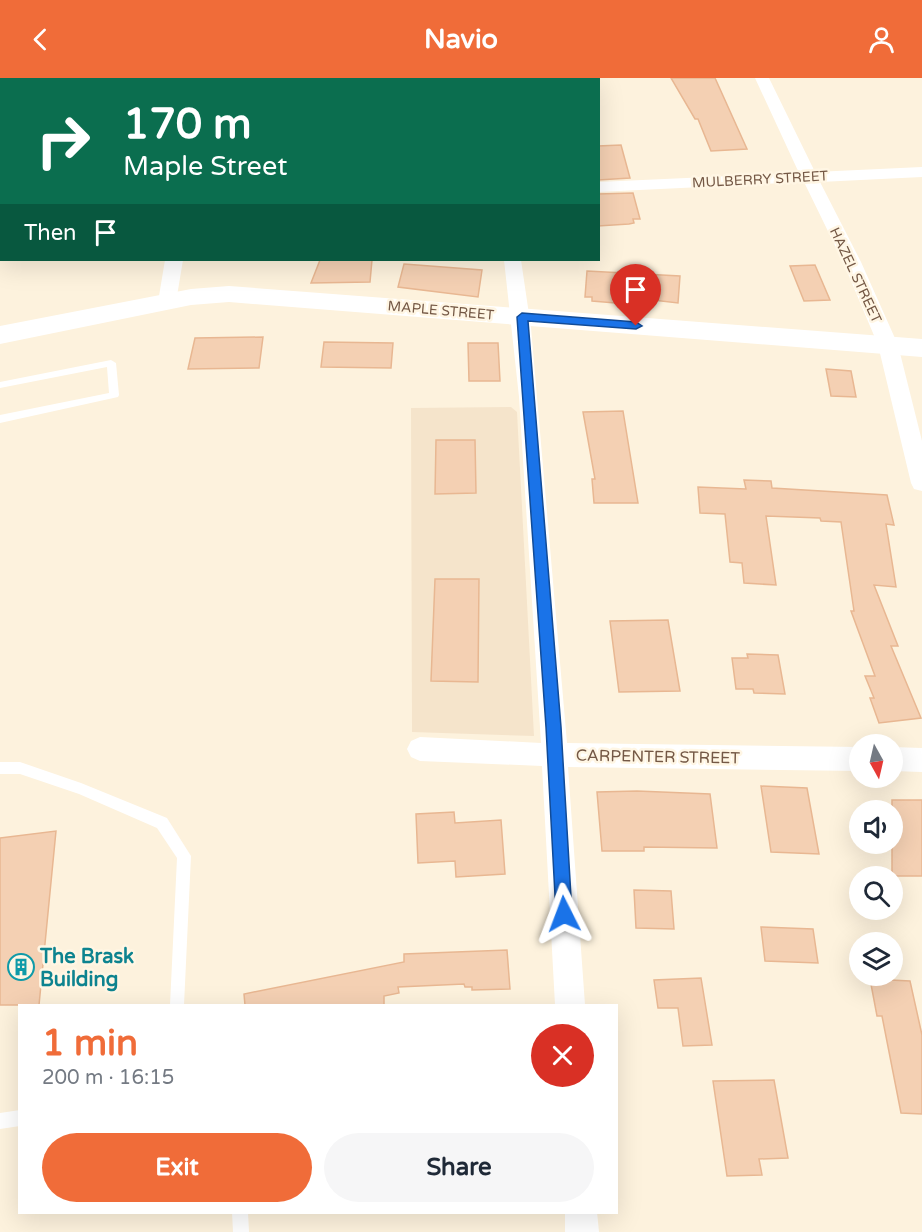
<!DOCTYPE html>
<meta charset="utf-8">
<style>
body{margin:0;font-family:"Varela Round",sans-serif;background:#f6f6f7;color:#1f2937;height:100vh;display:flex;flex-direction:column;font-size:22px;white-space:nowrap}
*{box-sizing:border-box;margin:0}
p{font-size:20px;color:#747a83}
.icon{flex:none;width:33px;height:33px;fill:none;stroke:currentColor;stroke-width:2;stroke-linecap:round;stroke-linejoin:round}
.map{position:relative;flex:1;overflow:hidden}
.sheet{position:absolute;left:18px;top:926px;width:600px;height:210px;display:flex;flex-direction:column;background:#fff;border-radius:0px;box-shadow:0 6px 24px #0002}
.sheet>*{flex:none}
.guide{position:absolute;left:0px;top:0px;width:600px;height:183px;box-shadow:0 6px 24px #0002;background:#0b6e4f;color:#fff;overflow:hidden}
.needle{width:39px;rotate:172deg}
.buttons{position:absolute;left:849px;top:656px;display:grid;gap:12px}
.buttons a{display:grid;place-items:center;width:54px;height:54px;border-radius:50%;background:#fff;box-shadow:0 6px 24px #0002;font-size:30px}
.pin{position:absolute;display:grid;place-items:center;width:51px;height:51px;color:#fff;margin:-62px -26px;border-radius:50% 50% 50% 0;rotate:-45deg;box-shadow:0 0 6px #0007}
.pin .icon{rotate:45deg}
.me{position:absolute;width:66px;margin:-33px;rotate:357deg;stroke-linejoin:round;filter:drop-shadow(0 0 4px #0008)}
.turn{display:flex;align-items:center;gap:21px;height:126px;padding:0 24px;font-size:27px}
.turn .icon{width:78px;height:78px;stroke-width:2.5}
.turn b{display:block;font-size:42px;line-height:51px}
.then{display:flex;align-items:center;height:57px;padding:0 24px;background:#0003;gap:12px;font-size:22px}
.round{display:grid;place-items:center;flex:none;width:63px;height:63px;border-radius:32px;background:#f6f6f7}
.summary{display:flex;align-items:center;justify-content:space-between;height:102px;padding:0 24px}
h1{font-size:36px;font-weight:800;line-height:45px;color:#f06c39}
.action{display:flex;gap:12px;margin-top:auto;padding:12px 24px}
.action a{flex:1;height:69px;border-radius:36px;background:#f06c39;color:#fff;font-size:24px;font-weight:800;line-height:69px;text-align:center}
.action a+a{background:#f6f6f7;color:#1f2937}
header{display:flex;justify-content:space-between;align-items:center;height:78px;padding:0 24px;background:#f06c39;color:#fff;font-size:27px;font-weight:800}
.map>svg:first-child{display:block}
</style>
<header><svg class="icon" aria-label="back" viewBox="0 0 24 24"><path d="M15 5l-7 7 7 7"/></svg>Navio<svg class="icon" aria-label="person" viewBox="0 0 24 24"><circle cx="12" cy="8" r="4"/><path d="M4 21q1-7 8-7t8 7"/></svg></header>
<div class="map">
<svg width="922" height="1154" viewBox="0 0 922 1154">
<rect width="100%" height="100%" fill="#fdf2dd"/>
<!-- residential -->
<polygon fill="#f5e4cb" points="511,329 517,334 534,658 412,654 411,330"/>
<g fill="none" stroke-linecap="round" stroke-linejoin="round">
<!-- stream -->
<g fill="#97ccda" fill-rule="evenodd">
<polygon points="32,0 38,0 37,2 31,2"/>
<polygon points="2,38 2,43 0,44 0,39"/>
</g>
</g>
<!-- building -->
<g fill="#f4d0b3" stroke="#e8b792" stroke-width="1.5">
<polygon points="671,0 715,0 747,71 711,73 698,41 695,41"/>
<polygon points="621,67 630,100 598,102 598,68"/>
<polygon points="633,115 640,141 633,141 634,145 629,146 598,148 598,116"/>
<polygon points="320,182 372,182 370,204 311,205"/>
<polygon points="404,186 482,192 478,219 398,209"/>
<polygon points="815,187 830,222 804,223 790,188"/>
<polygon points="587,193 680,198 678,225 627,219 627,226 592,223 592,219 585,219"/>
<polygon points="263,259 259,290 188,291 195,260"/>
<polygon points="324,264 393,265 391,290 321,289"/>
<polygon points="468,265 498,265 500,303 469,303"/>
<polygon points="826,291 851,293 856,319 831,318"/>
<polygon points="623,333 638,425 594,425 592,401 595,401 583,334"/>
<polygon points="436,362 475,362 476,415 435,416"/>
<polygon points="744,402 771,403 772,410 887,417 894,447 886,446 896,509 874,507 898,568 891,568 921,640 879,645 870,620 874,620 865,598 875,598 851,533 854,533 841,444 821,443 820,440 766,438 776,507 744,505 742,485 730,484 725,436 700,435 698,409 746,411"/>
<polygon points="435,501 479,501 478,604 431,603"/>
<polygon points="668,542 680,613 619,614 610,543"/>
<polygon points="747,576 778,577 785,616 754,615 753,611 736,611 732,580 748,580"/>
<polygon points="761,708 807,710 819,776 771,774"/>
<polygon points="637,713 710,716 717,770 644,769 644,773 602,773 597,714"/>
<rect x="892" y="722" width="30" height="76"/>
<polygon points="454,734 455,745 501,742 505,796 456,799 455,783 418,785 416,736"/>
<polygon points="56,753 39,927 0,927 0,760"/>
<polygon points="634,812 671,813 674,851 636,850"/>
<polygon points="761,849 813,851 818,885 765,883"/>
<polygon points="507,872 510,911 472,912 472,909 465,909 464,906 398,909 399,915 384,918 384,927 245,927 244,916 404,884 404,876"/>
<polygon points="701,900 712,967 683,968 678,930 658,930 654,902"/>
<polygon points="870,901 910,903 922,957 922,1036 901,1035 882,938 877,938"/>
<polygon points="774,1002 788,1080 759,1081 762,1097 727,1098 713,1003"/>
</g>
<g fill="none" stroke-linecap="round" stroke-linejoin="round">
<!-- lane -->
<g fill="#fff" fill-rule="evenodd">
<polygon points="111,282 116,285 119,317 118,319 0,345 0,337 109,315 107,289 0,310 0,304"/>
<polygon points="0,684 20,684 81,705 167,740 191,778 184,927 170,927 177,780 157,750 79,716 20,696 0,696"/>
<polygon points="20,1032 20,1048 0,1051 0,1035"/>
<polygon points="232,1134 248,1134 249,1154 233,1154"/>
</g>
<!-- street -->
<g fill="#fff" fill-rule="evenodd">
<polygon points="474,0 488,0 489,2 474,2"/>
<polygon points="755,0 769,0 815,94 922,89 922,99 820,104 861,184 898,267 922,363 922,413 914,411 911,405 878,267 843,184 804,104 598,114 598,104 799,95"/>
<polygon points="165,182 183,182 176,224 173,228 161,228 158,224"/>
<polygon points="504,182 521,182 531,250 567,665 860,669 860,693 568,689 585,927 555,927 542,688 420,683 411,679 407,671 411,663 420,659 541,665 519,319"/>
<polygon points="892,669 922,670 922,694 892,693"/>
<polygon points="565,1134 597,1134 599,1154 565,1154"/>
</g>
<!-- secondary -->
<polygon fill="#fff" fill-rule="evenodd" points="229,208 922,261 922,279 229,224 191,227 0,266 0,248 191,211"/>
</g>
<!-- route -->
<polygon fill="#1a73e8" stroke="#114b97" stroke-width="1.5" points="522,235 636,244 642,248 636,251 528,243 561,649 572,836 570,842 564,844 559,842 556,836 546,649 517,239"/>
<!-- icons -->
<defs>
<symbol id="building-ring" viewBox="-11 -11 22 22"><circle r="9.5" fill="#fff6e4" stroke="#0f9aa8" stroke-width="1.5"/><path d="M-4-6H4V6H1V3H-1V6H-4ZM-2.5-4.3h1.7v1.8h-1.7ZM.8-4.3h1.7v1.8H.8ZM-2.5-1h1.7V.8h-1.7ZM.8-1h1.7V.8H.8Z" fill="#0f9aa8"/></symbol>
</defs>
<g fill-rule="evenodd">
<use href="#building-ring" x="6" y="874" width="30" height="30"/>
</g>
<g text-anchor="middle" stroke-width="5" stroke-linejoin="round" paint-order="stroke">
<!-- far-street labels -->
<g font-size="14" fill="#745845" stroke="#fff6e4">
<text transform="translate(760 101) rotate(-3)" y="5">MULBERRY STREET</text>
<text transform="translate(856 197) rotate(65)" y="5">HAZEL STREET</text>
<text transform="translate(441 232) rotate(5)" y="5">MAPLE STREET</text>
</g>
<!-- street labels -->
<g font-size="16" fill="#745845" stroke="#fff6e4">
<text transform="translate(658 678) rotate(1)" y="6">CARPENTER STREET</text>
</g>
<!-- near-culture labels -->
<g font-size="20" font-weight="bold" fill="#0d838f" stroke="#fff6e4" text-anchor="start">
<text x="40" y="885">The Brask<tspan x="40" dy="23">Building</tspan></text>
</g>
</g>
</svg>
<div class="buttons">
<a><svg class="needle" viewBox="-14 -14 28 28"><path d="M0-13l5 13h-10z" fill="#e53935"/><path d="M0 13l5-13h-10z" fill="#747a83"/></svg></a>
<a><svg class="icon" aria-label="sound" viewBox="0 0 24 24"><path d="M4 9h4l5-4v14l-5-4H4zM17 9q2 3 0 6"/></svg></a>
<a><svg class="icon" aria-label="search" viewBox="0 0 24 24"><circle cx="10" cy="10" r="6"/><path d="M15 15l6 6"/></svg></a>
<a><svg class="icon" aria-label="layers" viewBox="0 0 24 24"><path d="M12 4l9 5-9 5-9-5zM3 14l9 5 9-5"/></svg></a>
</div>
<div class="pin" style="left:636px;top:248px;background:#d93025"><svg class="icon" aria-label="arrive" viewBox="0 0 24 24"><path d="M6 21V4h12l-3 4 3 4H6"/></svg></div>
<svg class="me" style="left:564px;top:836px" viewBox="-20 -20 40 40"><path d="M0-17L14 15 0 8-14 15z" fill="#1a73e8" stroke="#fff" stroke-width="4"/></svg>
<div class="guide">
<div class="turn"><svg class="icon" aria-label="right" viewBox="0 0 24 24"><path d="M7 20v-9h11M14 6l5 5-5 5"/></svg><div><b>170 m</b>Maple Street</div></div>
<div class="then">Then<svg class="icon" aria-label="arrive" viewBox="0 0 24 24"><path d="M6 21V4h12l-3 4 3 4H6"/></svg></div>
</div>
<section class="sheet">
<div class="summary"><div><h1>1 min</h1><p>200 m · 16:15</p></div><a class="round" style="background:#d93025;color:#fff"><svg class="icon" aria-label="close" viewBox="0 0 24 24"><path d="M6 6l12 12M18 6L6 18"/></svg></a></div>
<div class="action"><a>Exit</a><a>Share</a></div>
</section>
</div>
